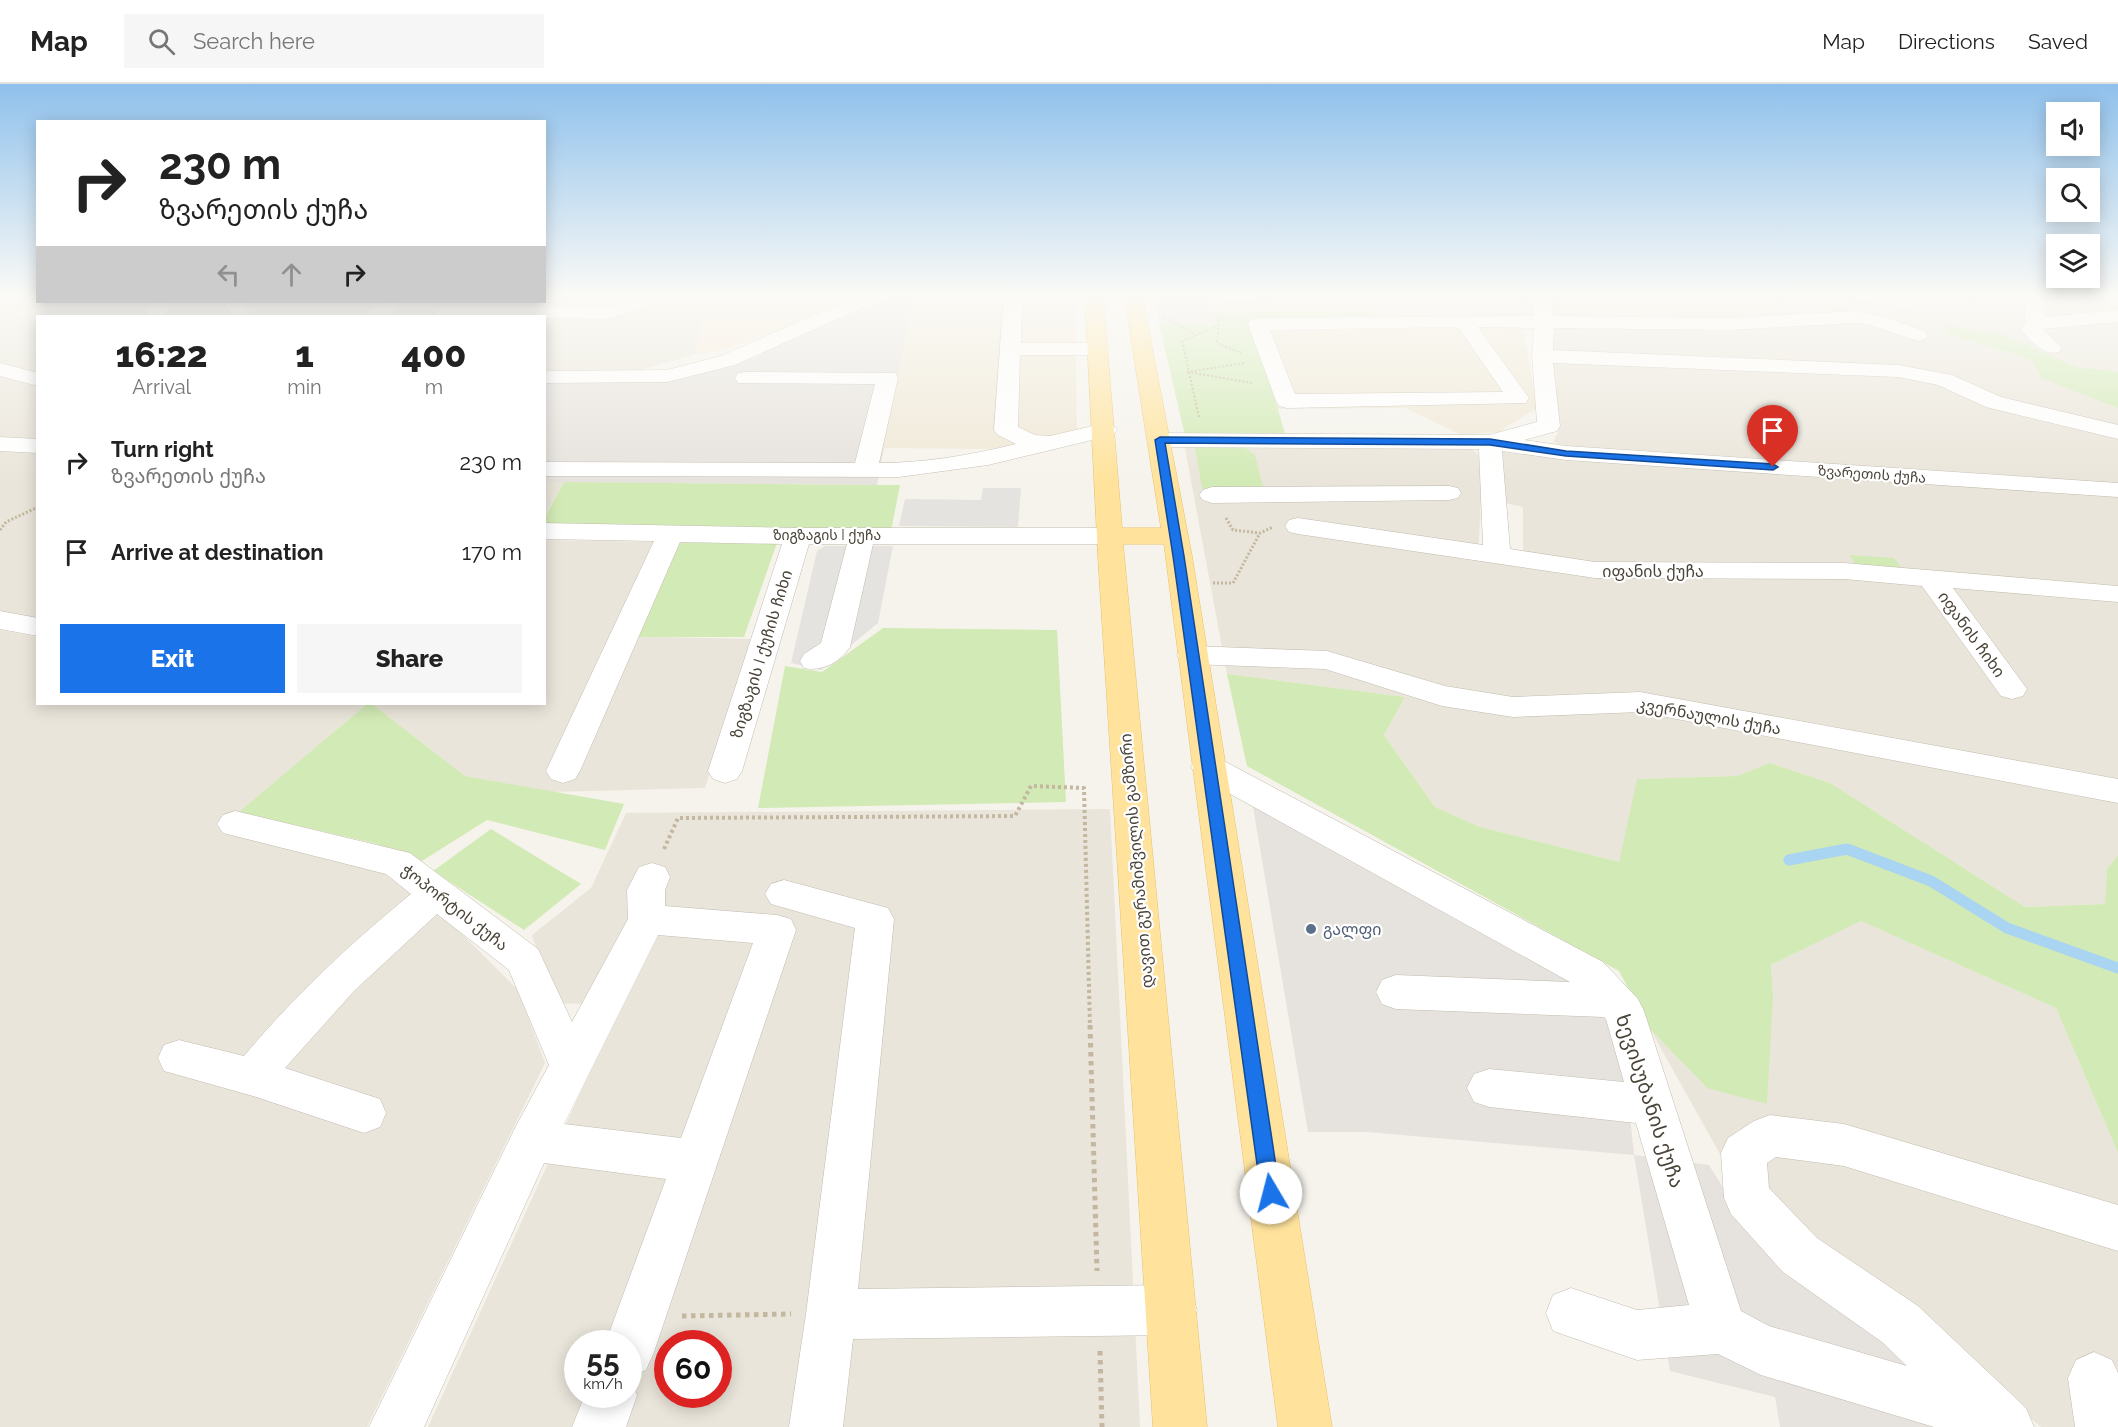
<!DOCTYPE html>
<meta charset="utf-8">
<style>
body{margin:0;font-family:Raleway,"Noto Sans Georgian",sans-serif;background:#f6f6f6;color:#222;height:100vh;display:flex;flex-direction:column;font-size:22px;white-space:nowrap}
*{box-sizing:border-box;margin:0}
p{font-size:20px;color:#767676}
.icon{flex:none;width:33px;height:33px;fill:none;stroke:currentColor;stroke-width:2;stroke-linecap:round;stroke-linejoin:round}
.map{position:relative;flex:1;overflow:hidden}
.panel{position:absolute;left:36px;top:231px;width:510px;height:390px;display:flex;flex-direction:column;background:#fff;border-radius:0px;box-shadow:0 3px 15px #0003}
.panel>*{flex:none}
.hud{position:absolute;left:36px;top:36px;width:510px;height:183px;border-radius:0px;box-shadow:0 3px 15px #0003;background:#fff;color:#222;overflow:hidden}
.fabs{position:absolute;left:2046px;top:18px;display:grid;gap:12px}
.fabs a{display:grid;place-items:center;width:54px;height:54px;border-radius:0px;background:#fff;box-shadow:0 3px 15px #0003;font-size:30px}
.speed{position:absolute;left:564px;top:1246px;display:flex;gap:12px;font-size:30px;font-weight:700;text-align:center}
.speed>*{display:grid;place-content:center;width:78px;height:78px;border-radius:50%;background:#fff;box-shadow:0 3px 15px #0003;line-height:1}
.speed small{font-size:15px;font-weight:400}
.speed .limit{border:9px solid #d22;background:#fff;color:#111}
.pin{position:absolute;display:grid;place-items:center;width:51px;height:51px;color:#fff;margin:-62px -26px;border-radius:50% 50% 50% 0;rotate:-45deg;box-shadow:0 0 6px #0007}
.pin .icon{rotate:45deg}
.me{position:absolute;width:66px;margin:-33px;rotate:352deg;stroke-linejoin:round;filter:drop-shadow(0 0 4px #0008)}
.turn{display:flex;align-items:center;gap:21px;height:126px;padding:0 24px;font-size:27px}
.turn .icon{width:78px;height:78px;stroke-width:2.5}
.turn b{display:block;font-size:42px;line-height:51px}
.lanes{display:flex;align-items:center;height:57px;padding:0 24px;background:#0003;justify-content:center;gap:30px;direction:ltr}
.lanes .off{opacity:.35}
.eta{display:flex;justify-content:space-evenly;align-items:center;height:102px;text-align:center}
.eta b{font-size:36px;font-weight:800;line-height:42px}
.action{display:flex;gap:12px;margin-top:auto;padding:12px 24px}
.action a{flex:1;height:69px;border-radius:0px;background:#1a73e8;color:#fff;font-size:24px;font-weight:800;line-height:69px;text-align:center}
.action a+a{background:#f6f6f6;color:#222}
ul{padding:0;list-style:none}
li{display:flex;align-items:center;gap:18px;height:90px;padding:0 24px}
li div{flex:1}
li b{display:block;font-size:22px}
li em{font-style:normal}
header{display:flex;align-items:center;gap:36px;box-sizing:border-box;height:84px;padding:0 30px;background:#fff;border-bottom:2px solid #e0e0e0}
header strong{font-size:28px}
nav{display:flex;gap:33px;margin-inline-start:auto;font-size:21px}
.search{width:420px;height:54px;background:#f6f6f6;display:flex;align-items:center;gap:15px;box-sizing:border-box;padding:0 21px;border-radius:0px;color:#767676;font-size:22px}
.map>svg:first-child{display:block}
</style>
<header>
<strong>Map</strong>
<div class="search"><svg class="icon" aria-label="search" viewBox="0 0 24 24"><circle cx="10" cy="10" r="6"/><path d="M15 15l6 6"/></svg>Search here</div>
<nav><a>Map</a><a>Directions</a><a>Saved</a></nav>
</header>
<div class="map">
<svg width="2118" height="1343" viewBox="0 0 2118 1343">
<rect width="100%" height="100%" fill="#f6f3ec"/>
<!-- residential -->
<g fill="#eae5da" fill-rule="evenodd">
<polygon points="0,211 37,211 38,218 225,218 233,232 38,232 37,362 0,362"/>
<polygon points="545,211 707,211 696,270 641,286 545,286 544,232 256,232 250,218 544,218"/>
<polygon points="1208,211 1536,211 1541,234 1375,236 1368,227 1213,228"/>
<polygon points="1549,211 2118,211 2118,400 1576,366 1553,358 1558,349"/>
<polygon points="1184,359 1465,360 1483,374 1478,475 1849,495 2118,518 2118,771 2107,785 2105,820 2025,823 1830,699 1770,679 1738,692 1638,695 1619,778 1480,743 1435,723 1384,651 1405,613 1227,590"/>
<polygon points="1499,363 2118,413 2118,505 1640,485 1523,473 1523,423 1505,419"/>
<polygon points="0,365 37,366 37,536 0,530"/>
<polygon points="545,398 564,398 545,432 544,398"/>
<polygon points="545,456 660,458 613,552 751,555 705,704 551,708 465,692 372,620 544,620"/>
<polygon points="0,546 37,553 38,620 367,620 222,743 397,785 518,906 545,979 367,1343 0,1343"/>
<path d="M1110,725L1140,1343H428L620,921L554,919L532,851L591,804L626,729ZM578,1260H628V1311H578ZM668,1260H718V1311H668Z"/>
<polygon points="1861,837 2056,924 2118,1069 2118,1343 2041,1343 1893,1220 1804,1155 1720,1070 1650,945 1707,1004 1773,913 1771,881"/>
</g>
<!-- commercial -->
<polygon fill="#f7ead8" points="707,211 873,211 724,266 696,270"/>
<!-- industrial -->
<g fill="#e6e2dd">
<polygon points="903,211 914,211 877,401 545,398 545,298 667,297 754,274 826,234"/>
<polygon points="1153,211 1208,211 1215,240 1159,239"/>
<polygon points="1252,717 1551,870 1621,944 1634,1071 1709,1081 1755,1155 1999,1343 1780,1343 1775,1313 1670,1287 1634,1071 1367,1048 1308,1048"/>
</g>
<!-- education -->
<g fill="#efe8d6">
<polygon points="914,211 1075,211 1077,349 1040,360 987,365 883,364"/>
<polygon points="1523,241 1537,324 1498,348 1462,351 1405,324 1278,325 1255,243"/>
</g>
<!-- green -->
<g fill="#d2eab5">
<polygon points="1368,227 1375,236 1253,238 1286,353 1185,352 1159,239 1215,240 1213,228"/>
<polygon points="1946,241 2004,251 2076,283 2118,288 2118,324 2041,294 2032,276 1944,248"/>
<polygon points="1194,359 1240,360 1255,371 1264,408 1203,408"/>
<polygon points="564,398 877,401 900,401 891,447 545,440 545,433"/>
<polygon points="676,459 777,459 744,553 632,553"/>
<polygon points="1850,471 1894,474 1901,484 1856,481"/>
<polygon points="883,544 1057,546 1066,718 758,724 785,582 822,588"/>
<polygon points="1227,590 1405,613 1384,651 1435,723 1480,743 1619,778 1637,695 1737,692 1770,679 1830,699 2025,823 2105,820 2107,785 2118,771 2118,1069 2056,924 1861,837 1771,881 1773,913 1767,1020 1707,1004 1650,945 1619,887 1247,682"/>
<polygon points="367,620 372,620 465,692 624,720 605,766 487,736 422,777 377,760 239,728"/>
<polygon points="491,745 581,800 524,846 433,787"/>
</g>
<!-- parking -->
<g fill="#e5e3e0">
<polygon points="983,404 1021,404 1018,443 899,442 905,415 981,416"/>
<polygon points="825,462 893,462 878,539 821,586 791,579 817,467"/>
</g>
<g fill="none" stroke-linecap="round" stroke-linejoin="round">
<!-- stream -->
<polyline stroke="#a9d4f2" stroke-width="11" points="1789,776 1847,765 1931,797 2007,844 2118,884"/>
<defs>
<g id="minor">
<path d="M633,211H656C645,226 622,231 605,235L439,232L436,229L439,225L446,223H605L617,220Z"/>
<polygon points="859,211 891,211 889,215 873,219 735,281 667,298 544,299 544,287 667,286 721,272"/>
<path d="M1004,211H1022L1021,259H1099L1106,261L1109,265L1106,269L1099,271H1020L1018,343L1035,351L1050,352L1105,339L1113,341L1117,346L1113,351L988,381L899,393L544,392V378L855,379L875,300L738,299L735,294L738,289L746,288L895,289L898,294L879,379C924,379 972,371 1016,360L998,351L994,346Z"/>
<path d="M1216,211H1257L1255,215C1243,218 1230,218 1218,215Z"/>
<path d="M1533,211H1551L1553,232L1729,234L1855,227L1881,232L1925,247L1928,251L1925,255L1918,257L1870,241L1855,239L1729,246L1554,244L1553,266L1898,281L1952,291L2001,313L2118,341V355L1986,323L1938,301L1898,293L1553,279L1560,342L1557,347L1524,356L1566,362L2118,399V413L1566,376L1502,367L1510,465L1595,478L1844,479L2118,502V518L1953,504L2027,605L2023,612L2012,615L2001,612L1922,502L1844,495L1595,494L1298,450L1289,448L1285,442L1289,436L1298,434L1483,461L1479,365L1160,363L1152,361L1148,356L1152,351L1160,349L1489,351L1537,338L1532,272L1534,244L1478,243L1529,314L1526,319L1287,324L1279,322L1276,317L1248,240L1251,236L1258,234L1534,232ZM1458,243L1503,308L1295,310L1270,246Z"/>
<polygon points="1853,211 1909,211 1917,216 1914,220 1907,222 1862,217 1855,215"/>
<path d="M2026,211H2044L2045,233L2118,226V238L2043,245L2062,264L2059,268C2044,272 2030,257 2021,245L2025,239Z"/>
<polygon points="152,218 171,218 165,232 147,232 147,224"/>
<polygon points="224,218 243,218 251,232 232,232"/>
<polygon points="384,218 407,218 387,232 365,232 367,228"/>
<polygon points="0,279 38,289 38,302 0,292"/>
<polygon points="0,353 38,355 38,369 0,367"/>
<polygon points="1449,402 1458,404 1461,409 1458,414 1449,416 1212,419 1203,416 1199,411 1203,406 1212,403"/>
<path d="M544,439L798,444H1110L1119,446L1123,452L1119,458L1110,460H873L850,563C840,578 822,588 804,584L800,577L804,570L821,559L847,460H809L742,687L737,695L725,699L713,695L708,687L782,460L680,458L580,687L575,695L563,699L551,695L546,687L654,457L544,455Z"/>
<polygon points="0,527 38,534 38,552 0,545"/>
<polygon points="1192,562 1327,567 1445,602 1513,613 1640,608 2118,695 2118,719 1640,628 1513,633 1442,622 1325,585 1192,580 1181,578 1177,571 1181,564"/>
<polygon points="1208,672 1220,675 1603,878 1638,915 1644,927 1741,1227 1769,1242 1907,1282 1882,1258 1783,1188 1731,1130 1724,1114 1721,1069 1728,1054 1754,1037 1770,1031 1844,1040 2118,1121 2118,1167 1844,1082 1776,1073 1767,1079 1769,1104 1817,1154 1918,1222 2026,1324 2034,1343 1934,1343 1761,1291 1718,1270 1637,1276 1553,1247 1546,1229 1553,1211 1571,1204 1637,1226 1689,1221 1636,1039 1489,1023 1474,1018 1467,1004 1474,990 1489,985 1624,998 1606,935 1604,933 1396,925 1382,920 1376,908 1382,896 1396,891 1570,898 1196,691 1191,683 1196,675"/>
<path d="M235,727L410,769L538,865L572,938L628,835L627,806L639,783L652,779L665,783L670,793L665,806V822L777,831L791,835L796,846L654,1268L646,1286L630,1293L637,1311L626,1343H572L585,1311H628V1260H605L666,1095L544,1079L424,1343H369L516,1042L549,981L509,886L437,830L354,907L285,984L380,1015L386,1029L380,1043L364,1049L253,1012L164,987L158,974L164,961L179,956L244,972C294,912 351,859 411,810L386,790L223,749L217,740L223,731ZM658,851L753,859L681,1054L564,1040Z"/>
<polygon points="784,796 888,824 894,835 858,1205 1172,1201 1190,1208 1197,1226 1190,1244 1172,1251 853,1255 843,1343 789,1343 806,1230 855,844 771,820 765,810 771,800"/>
<polygon points="2094,1268 2112,1276 2118,1289 2118,1343 2075,1343 2068,1294 2076,1276"/>
</g>
<polygon id="major" points="1085,211 1103,211 1122,444 1161,444 1124,211 1142,211 1192,472 1332,1343 1278,1343 1164,460 1123,460 1207,1343 1153,1343 1098,473"/>
</defs>
<!-- minor casing -->
<use href="#minor" stroke="#c2bbae" stroke-width="1"/>
<!-- major casing -->
<use href="#major" stroke="#e6c16a" stroke-width="1"/>
<!-- path-far3 -->
<g stroke="#c4b79f" stroke-width="2" stroke-dasharray="2 2" stroke-linecap="butt">
<polyline points="1966,211 1977,214"/>
<polyline points="1219,232 1217,259 1241,269"/>
<polyline points="1164,234 1196,250"/>
<polyline points="1244,279 1188,288 1252,299"/>
<polyline points="1199,333 1182,257 1218,242"/>
</g>
<!-- path-far2 -->
<g stroke="#c4b79f" stroke-width="3" stroke-dasharray="2 2" stroke-linecap="butt">
<polyline points="1226,434 1233,446 1260,449 1273,443"/>
<polyline points="0,446 6,438 38,423"/>
<polyline points="1213,499 1233,499 1260,449"/>
</g>
<!-- path-far1 -->
<polyline stroke="#c4b79f" stroke-width="4" stroke-dasharray="3 3" stroke-linecap="butt" points="664,765 678,734 1015,732 1031,702 1084,704 1090,943"/>
<!-- path -->
<g stroke="#c4b79f" stroke-width="5" stroke-dasharray="4.5 4.5" stroke-linecap="butt">
<polyline points="1090,941 1097,1187"/>
<polyline points="682,1232 791,1230"/>
<polyline points="1100,1267 1102,1343"/>
</g>
<!-- minor -->
<use href="#minor" fill="#fff" fill-rule="evenodd"/>
<!-- major -->
<use href="#major" fill="#ffe39c" fill-rule="evenodd"/>
</g>
<!-- sky -->
<linearGradient id="sky" x2="0" y2="1"><stop stop-color="#8fc1ec"/><stop offset="0.53" stop-color="#fbfaf6"/><stop offset="1" stop-color="#fbfaf6" stop-opacity="0"/></linearGradient>
<rect width="2118" height="399" fill="url(#sky)"/>
<!-- route -->
<polygon fill="#1a73e8" stroke="#114b97" stroke-width="1.5" points="1160,353 1490,355 1566,367 1773,380 1778,383 1773,386 1566,372 1490,361 1165,359 1184,472 1280,1109 1278,1115 1271,1118 1264,1115 1261,1109 1173,472 1155,356"/>
<!-- markers -->
<circle fill="#5c6f8a" stroke="#fff" stroke-width="2" cx="1311" cy="845" r="6"/>
<g text-anchor="middle" stroke-width="4.5" stroke-linejoin="round" paint-order="stroke">
<!-- far-street labels -->
<g font-size="14" fill="#4b4439" stroke="#fff">
<text transform="translate(1872 390) rotate(4)" y="5">ზვარეთის ქუჩა</text>
<text x="827" y="456">ზიგზაგის I ქუჩა</text>
</g>
<!-- street labels -->
<g font-size="16" fill="#4b4439" stroke="#fff">
<text x="1653" y="493">იფანის ქუჩა</text>
<text transform="translate(1972 550) rotate(54)" y="6">იფანის ჩიხი</text>
<text transform="translate(761 570) rotate(-73)" y="6">ზიგზაგის I ქუჩის ჩიხი</text>
<text transform="translate(1709 632) rotate(10)" y="6">კვერნაულის ქუჩა</text>
<text transform="translate(1136 777) rotate(-95)" y="6">დავით გურამიშვილის გამზირი</text>
<text transform="translate(455 823) rotate(38)" y="6">ჭოპორტის ქუჩა</text>
</g>
<!-- service labels -->
<g font-size="16" fill="#4e5e75" stroke="#fff" text-anchor="start">
<text x="1323" y="851">გალფი</text>
</g>
<!-- near-street labels -->
<g font-size="20" fill="#4b4439" stroke="#fff">
<text transform="translate(1650 1017) rotate(72)" y="7">ხევისუბანის ქუჩა</text>
</g>
</g>
</svg>
<div class="fabs">
<a><svg class="icon" aria-label="sound" viewBox="0 0 24 24"><path d="M4 9h4l5-4v14l-5-4H4zM17 9q2 3 0 6"/></svg></a>
<a><svg class="icon" aria-label="search" viewBox="0 0 24 24"><circle cx="10" cy="10" r="6"/><path d="M15 15l6 6"/></svg></a>
<a><svg class="icon" aria-label="layers" viewBox="0 0 24 24"><path d="M12 4l9 5-9 5-9-5zM3 14l9 5 9-5"/></svg></a>
</div>
<div class="speed"><div>55<small>km/h</small></div><div class="limit">60</div></div>
<div class="pin" style="left:1773px;top:383px;background:#d93025"><svg class="icon" aria-label="arrive" viewBox="0 0 24 24"><path d="M6 21V4h12l-3 4 3 4H6"/></svg></div>
<svg class="me" style="left:1271px;top:1109px" viewBox="-20 -20 40 40"><circle r="19" fill="#fff"/><path d="M0-13L10 11 0 6-10 11z" fill="#1a73e8"/></svg>
<div class="hud">
<div class="turn"><svg class="icon" aria-label="right" viewBox="0 0 24 24"><path d="M7 20v-9h11M14 6l5 5-5 5"/></svg><div><b>230 m</b>ზვარეთის ქუჩა</div></div>
<div class="lanes"><svg class="icon off" aria-label="left" viewBox="0 0 24 24"><path d="M17 20v-9H6M10 6l-5 5 5 5"/></svg><svg class="icon off" aria-label="ahead" viewBox="0 0 24 24"><path d="M12 20V5M6 11l6-6 6 6"/></svg><svg class="icon" aria-label="right" viewBox="0 0 24 24"><path d="M7 20v-9h11M14 6l5 5-5 5"/></svg></div>
</div>
<section class="panel">
<div class="eta">
<div><b>16:22</b><p>Arrival</p></div>
<div><b>1</b><p>min</p></div>
<div><b>400</b><p>m</p></div>
</div>
<ul>
<li><svg class="icon" aria-label="right" viewBox="0 0 24 24"><path d="M7 20v-9h11M14 6l5 5-5 5"/></svg><div><b>Turn right</b><p>ზვარეთის ქუჩა</p></div><em>230 m</em></li>
<li><svg class="icon" aria-label="arrive" viewBox="0 0 24 24"><path d="M6 21V4h12l-3 4 3 4H6"/></svg><div><b>Arrive at destination</b></div><em>170 m</em></li>
</ul>
<div class="action"><a>Exit</a><a>Share</a></div>
</section>
</div>
